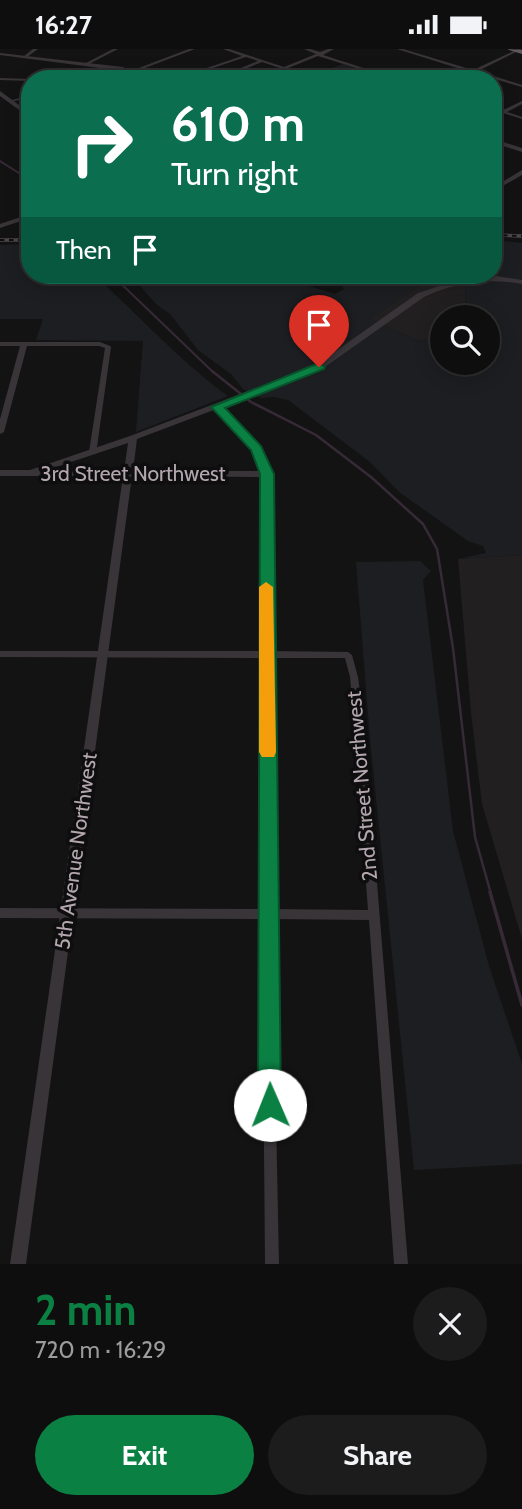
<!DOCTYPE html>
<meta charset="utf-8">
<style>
body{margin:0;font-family:Cabin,sans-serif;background:#1d1c1c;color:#f1f3f6;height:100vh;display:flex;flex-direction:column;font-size:26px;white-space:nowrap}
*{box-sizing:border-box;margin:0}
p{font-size:23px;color:#9b9c9e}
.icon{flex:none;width:38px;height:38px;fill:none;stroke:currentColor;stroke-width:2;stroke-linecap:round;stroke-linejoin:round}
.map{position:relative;height:1215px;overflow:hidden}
.side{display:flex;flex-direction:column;background:#0f0e0e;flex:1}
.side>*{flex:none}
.hud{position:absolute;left:21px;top:21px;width:481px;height:214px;border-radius:28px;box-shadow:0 4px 18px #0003,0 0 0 2px #2f2e2e;background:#0b6e4f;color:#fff;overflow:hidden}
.buttons{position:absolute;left:430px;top:256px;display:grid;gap:14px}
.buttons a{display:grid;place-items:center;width:70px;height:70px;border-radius:50%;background:#0f0e0e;box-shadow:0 4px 18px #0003,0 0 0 2px #2f2e2e;font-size:35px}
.pin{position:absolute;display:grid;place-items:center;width:60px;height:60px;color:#fff;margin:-72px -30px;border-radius:50% 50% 50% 0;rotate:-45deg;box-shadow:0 0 7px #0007}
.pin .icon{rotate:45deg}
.me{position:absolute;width:77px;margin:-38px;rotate:359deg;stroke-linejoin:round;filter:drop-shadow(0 0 5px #0008)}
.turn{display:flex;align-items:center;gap:24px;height:147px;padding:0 35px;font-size:32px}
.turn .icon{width:91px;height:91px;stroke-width:2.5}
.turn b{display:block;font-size:49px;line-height:60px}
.then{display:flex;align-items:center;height:66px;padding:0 35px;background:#0003;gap:14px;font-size:26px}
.round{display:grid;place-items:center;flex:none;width:74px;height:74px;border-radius:37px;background:#1d1c1c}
.head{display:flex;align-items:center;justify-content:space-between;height:119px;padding:0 35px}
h1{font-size:42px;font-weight:700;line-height:52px;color:#0b8043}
.primary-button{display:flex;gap:14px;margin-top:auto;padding:14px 35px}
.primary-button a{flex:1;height:80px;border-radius:42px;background:#0b8043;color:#fff;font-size:28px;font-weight:700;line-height:80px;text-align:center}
.primary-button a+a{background:#1d1c1c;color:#f1f3f6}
.status{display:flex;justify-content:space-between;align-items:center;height:49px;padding:0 35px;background:#0f0e0e;direction:ltr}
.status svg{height:19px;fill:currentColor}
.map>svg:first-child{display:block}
</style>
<div class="status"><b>16:27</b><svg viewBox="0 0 49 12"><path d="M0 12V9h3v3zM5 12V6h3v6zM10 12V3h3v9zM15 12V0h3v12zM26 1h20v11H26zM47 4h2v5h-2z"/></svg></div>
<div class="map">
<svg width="522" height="1215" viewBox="0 0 522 1215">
<rect width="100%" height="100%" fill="#141313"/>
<!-- built -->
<g fill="#211f20">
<polygon points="434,226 466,235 465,268 443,268 443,287 418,292 370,270"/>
<polygon points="522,506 522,890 482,755 471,664 458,510"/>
</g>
<!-- green -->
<g fill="#1c1e21">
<polygon points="343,15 391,30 301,30"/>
<polygon points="494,191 522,194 522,506 458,510 486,504 483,497 468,492 399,443 370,413 288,351 274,348 261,349 243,340 231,325 198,301 170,265 156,255 130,226 274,226 335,245 344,240 336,228 329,226 434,226 371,270 418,292 443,287 443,313 488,313 488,268 465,268 466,235 436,226 494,226"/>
<path d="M30,195V226H94C139,266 178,311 228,347L136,383L143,292L36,291L43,270H0V196Z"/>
<polygon points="420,512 431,522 423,531 453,782 489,917 522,1015 522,1115 414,1121 370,690 356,513"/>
</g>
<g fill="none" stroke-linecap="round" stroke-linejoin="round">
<!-- stream-far2 -->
<g stroke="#362a36" stroke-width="2">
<polyline points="0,112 30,131"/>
<polyline points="112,226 214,324"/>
</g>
<!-- stream-far1 -->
<polyline stroke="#362a36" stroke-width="2.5" points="212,322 251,353 316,386 371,428 423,475 437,500 453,599 475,788 491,845"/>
<!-- stream -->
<polyline stroke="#362a36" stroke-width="3.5" points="490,843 522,956"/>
<!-- minor -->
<g fill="#383437" fill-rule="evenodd">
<polygon points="33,0 38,0 26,9 24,9 24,7"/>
<polygon points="113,0 118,0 87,16 84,15"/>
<polygon points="189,0 195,0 137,22 124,21 115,30 110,30 122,19 136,20"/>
<polygon points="223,0 229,0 284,18 316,5 304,0 310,0 320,3 328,0 334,0 323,6 398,30 391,30 318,7 261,30 255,30 280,19 262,13 220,30 214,30 258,12 246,8 186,28 186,26 242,7"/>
<polygon points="397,0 403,0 473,21 518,0 522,0 478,22 522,36 522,38 474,24 462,30 456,30 470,23"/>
<polygon points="0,29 30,30 30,32 0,31"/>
<polygon points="30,46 30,48 11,53 9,52"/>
<polygon points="522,52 522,55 507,63 522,68 522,70 494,61 494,59 503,61"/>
<polygon points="494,128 506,133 507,134 504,136 494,132"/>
<polygon points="0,293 100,293 110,297 111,298 96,405 93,405 89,403 105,299 99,297 27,297 4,383 0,385 0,370 20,297 0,297"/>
<path d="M217,356L219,357L260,397L271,425V602L348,603L352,606L358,628L364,674L408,1215H394L369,871L272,870L279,1215H265L262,870L0,869V859L262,860L263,609L0,608V602H263V425L254,400L215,359V357ZM271,609H345L350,628L354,674L368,861L272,860Z"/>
</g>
<!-- tertiary -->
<g fill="#383437" fill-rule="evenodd">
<polygon points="0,4 123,18 126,20 123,22 0,6"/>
<polygon points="134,20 210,28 212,30 195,30 136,23"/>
<polygon points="0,42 30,64 30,69 0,47"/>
<polygon points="494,90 522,99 522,103 494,94"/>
<polygon points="522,121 522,126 494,142 494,138"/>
<polygon points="30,165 30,169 0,179 0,175"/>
<path d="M496,227L522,231V235C487,229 456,233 424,248L322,320L137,390L133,422H267L271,425L267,428L132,427L26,1215H10L123,427H0V421H30L130,387L316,316L418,244L458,231ZM128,394L124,422L47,421Z"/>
</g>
<!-- trunk -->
<polygon fill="#60585e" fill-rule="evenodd" points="508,0 522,1 522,5 509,1"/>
<defs>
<g id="rail">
<polyline points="494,186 522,187"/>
<polyline points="0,191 30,191"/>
</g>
</defs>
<!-- rail casing -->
<use href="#rail" stroke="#4d474b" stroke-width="3.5"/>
<!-- rail -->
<use href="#rail" stroke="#0f0e0e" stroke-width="2" stroke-dasharray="4.5" stroke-linecap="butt"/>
</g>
<!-- route -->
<polygon fill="#0b8043" stroke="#07532c" stroke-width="2" points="319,314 325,318 324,320 225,359 261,397 274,425 281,1056 277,1063 270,1067 262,1063 258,1056 260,425 251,401 211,358"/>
<!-- slow -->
<polygon fill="#f59e0b" points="266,533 273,538 276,703 274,708 262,708 259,703 259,538"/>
<g text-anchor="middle" stroke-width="7" stroke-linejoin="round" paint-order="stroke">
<!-- street labels -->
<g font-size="21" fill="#b3a6af" stroke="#0f0e0e">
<text x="133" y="432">3rd Street Northwest</text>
<text transform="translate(362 737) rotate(-95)" y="7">2nd Street Northwest</text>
<text transform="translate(76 802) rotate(-82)" y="7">5th Avenue Northwest</text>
</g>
</g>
</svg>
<div class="buttons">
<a><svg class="icon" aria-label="search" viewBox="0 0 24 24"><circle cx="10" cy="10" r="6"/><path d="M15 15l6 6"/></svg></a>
</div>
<div class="pin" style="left:319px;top:318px;background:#d93025"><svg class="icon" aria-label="arrive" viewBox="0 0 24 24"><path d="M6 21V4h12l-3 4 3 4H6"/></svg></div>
<svg class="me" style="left:270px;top:1056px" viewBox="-20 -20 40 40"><circle r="19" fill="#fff"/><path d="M0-13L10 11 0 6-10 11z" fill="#0b8043"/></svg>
<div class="hud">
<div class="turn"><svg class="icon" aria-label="right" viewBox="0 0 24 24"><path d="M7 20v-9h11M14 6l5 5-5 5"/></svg><div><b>610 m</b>Turn right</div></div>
<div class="then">Then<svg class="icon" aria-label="arrive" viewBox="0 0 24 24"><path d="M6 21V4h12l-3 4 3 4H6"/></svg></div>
</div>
</div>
<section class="side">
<div class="head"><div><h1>2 min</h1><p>720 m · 16:29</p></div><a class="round"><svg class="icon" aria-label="close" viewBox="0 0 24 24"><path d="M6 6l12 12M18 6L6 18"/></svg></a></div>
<div class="primary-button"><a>Exit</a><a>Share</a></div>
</section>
